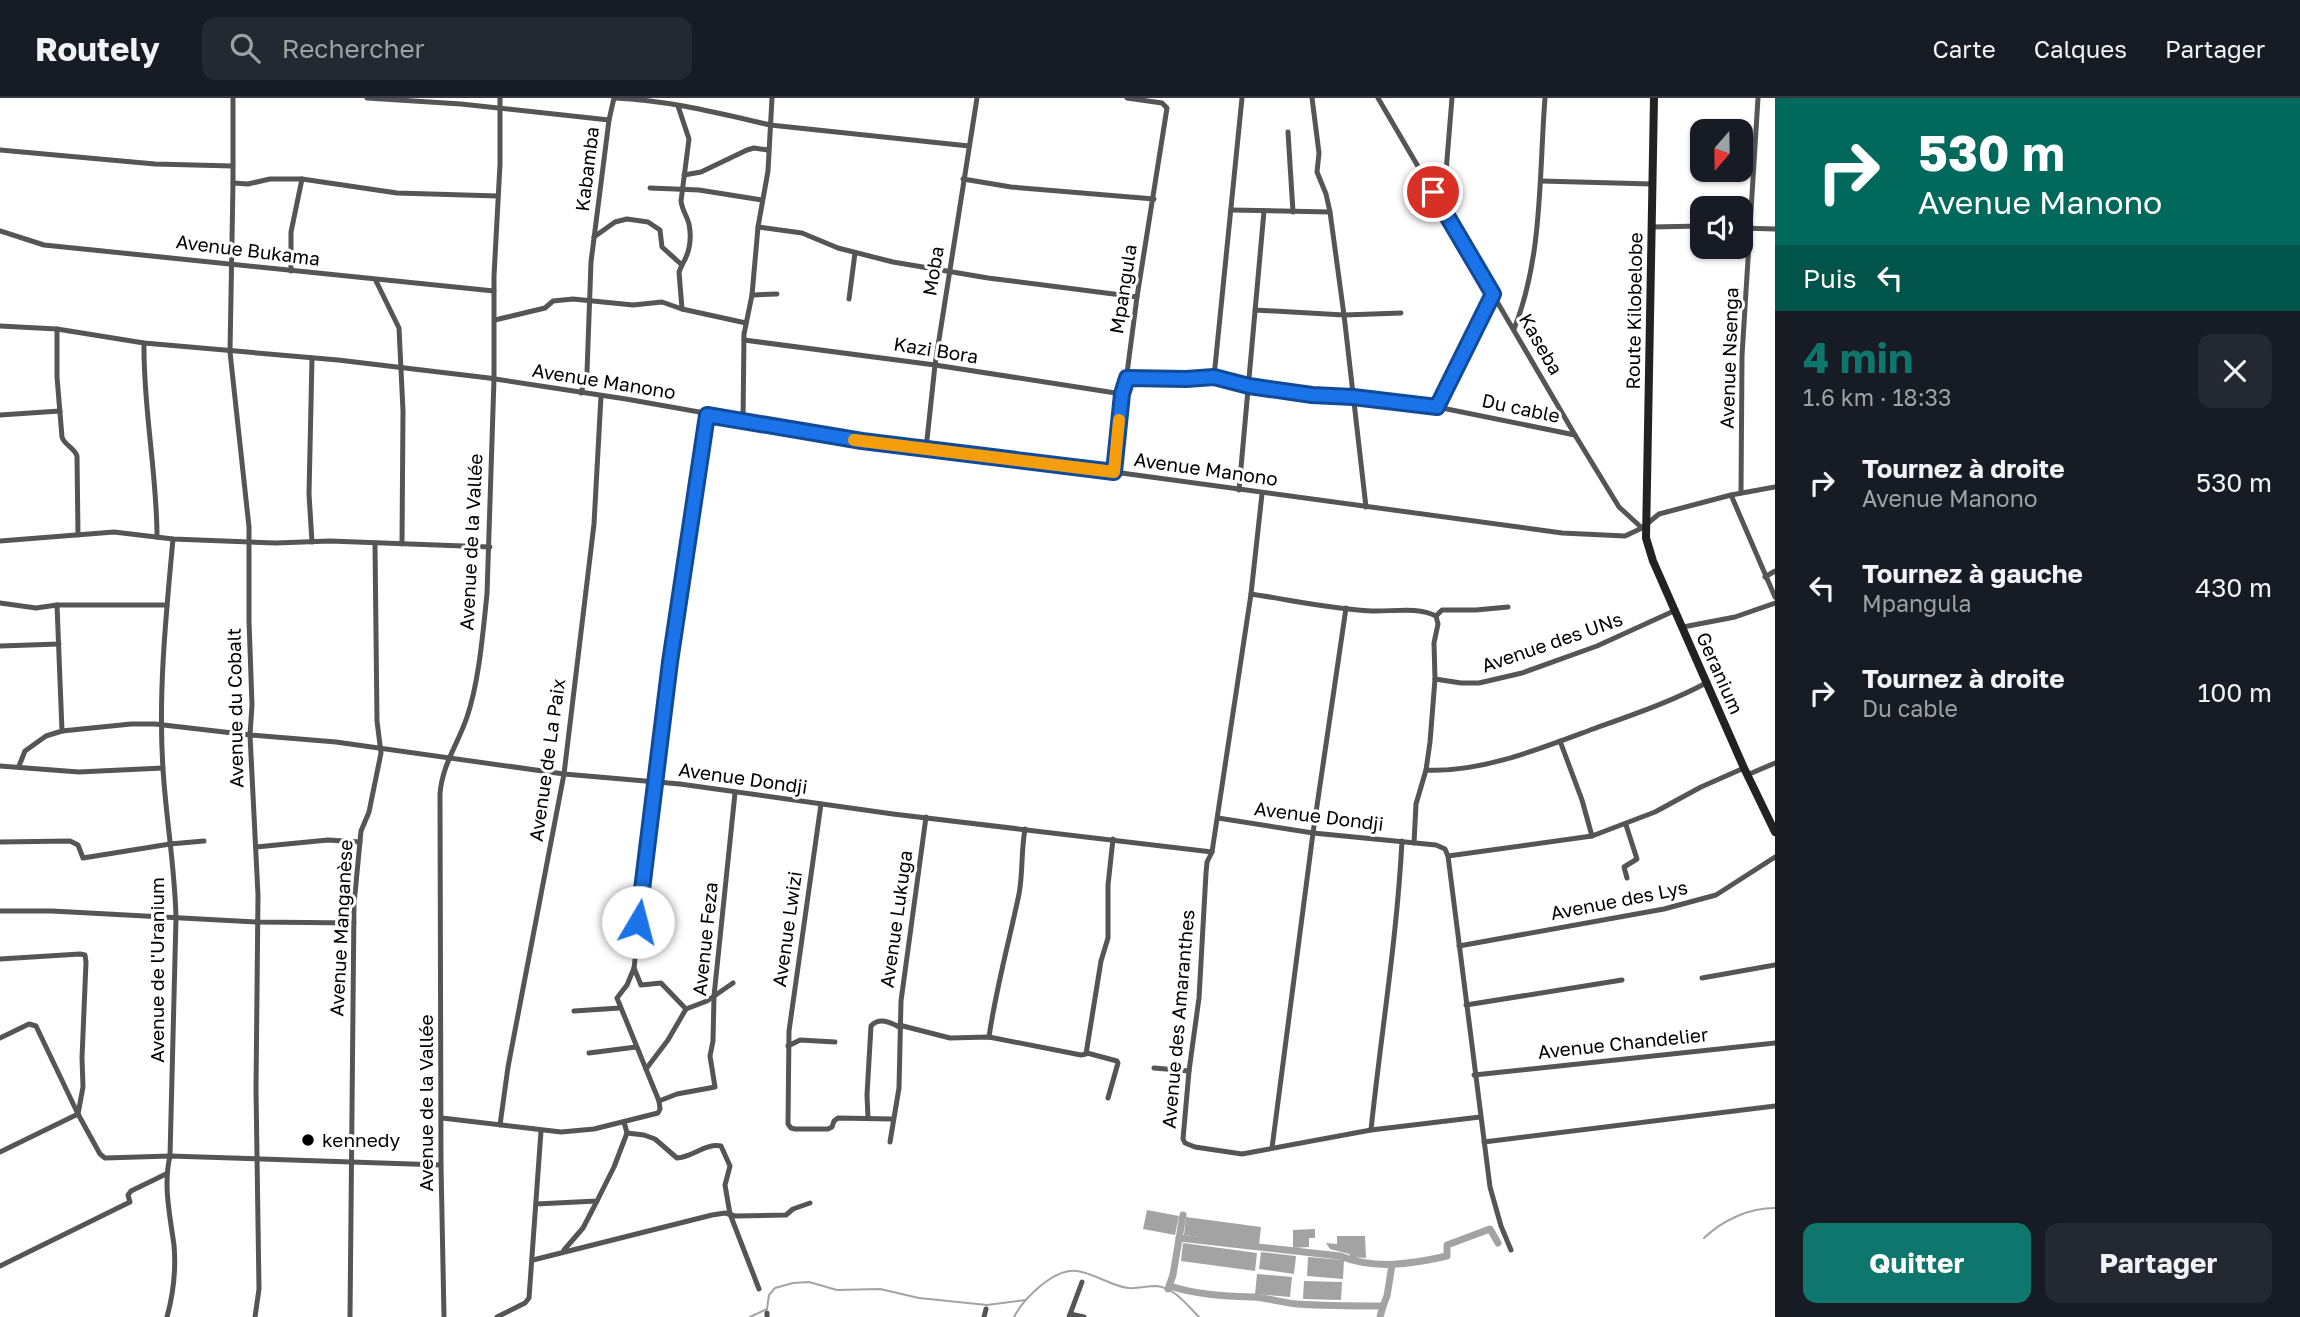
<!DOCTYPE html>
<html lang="fr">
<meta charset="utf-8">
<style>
body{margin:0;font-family:"Golos Text",sans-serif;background:#242831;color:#f1f3f6;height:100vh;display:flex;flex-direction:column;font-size:26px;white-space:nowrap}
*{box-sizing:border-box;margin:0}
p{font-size:23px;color:#9ea1a6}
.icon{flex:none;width:38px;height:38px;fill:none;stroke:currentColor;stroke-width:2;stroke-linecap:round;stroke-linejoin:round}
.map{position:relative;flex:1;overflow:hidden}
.side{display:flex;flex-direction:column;background:#171b24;width:525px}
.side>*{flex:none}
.banner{background:#00695c;color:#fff;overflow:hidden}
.needle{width:46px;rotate:200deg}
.buttons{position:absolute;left:1690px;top:21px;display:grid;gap:14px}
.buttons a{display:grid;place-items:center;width:63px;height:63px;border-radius:14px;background:#171b24;box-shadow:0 2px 5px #0004;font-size:35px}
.pin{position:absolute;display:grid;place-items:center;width:60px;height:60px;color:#fff;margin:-30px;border:4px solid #fff;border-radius:50%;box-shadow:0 2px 7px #0007}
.me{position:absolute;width:77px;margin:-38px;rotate:8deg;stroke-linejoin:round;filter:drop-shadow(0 0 5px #0008)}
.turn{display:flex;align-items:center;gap:24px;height:147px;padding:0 28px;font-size:32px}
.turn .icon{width:91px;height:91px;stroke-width:2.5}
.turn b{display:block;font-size:49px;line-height:60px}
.then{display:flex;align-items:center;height:66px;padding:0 28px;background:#0003;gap:14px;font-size:26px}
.round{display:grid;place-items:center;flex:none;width:74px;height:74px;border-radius:14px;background:#242831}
.overview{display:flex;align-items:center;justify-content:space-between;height:119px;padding:0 28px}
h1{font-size:42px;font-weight:700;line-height:52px;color:#0f766e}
.primary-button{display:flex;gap:14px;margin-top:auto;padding:14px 28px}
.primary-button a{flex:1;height:80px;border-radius:14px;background:#0f766e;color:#fff;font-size:28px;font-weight:700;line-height:80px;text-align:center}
.primary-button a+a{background:#242831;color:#f1f3f6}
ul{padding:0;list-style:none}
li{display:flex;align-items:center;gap:21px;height:105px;padding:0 28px}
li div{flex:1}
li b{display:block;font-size:26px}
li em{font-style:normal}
header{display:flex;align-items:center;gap:42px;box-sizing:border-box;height:98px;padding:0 35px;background:#171b24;border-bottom:2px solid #363941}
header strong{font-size:33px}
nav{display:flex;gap:38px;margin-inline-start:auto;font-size:24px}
.search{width:490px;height:63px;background:#242831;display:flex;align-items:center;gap:18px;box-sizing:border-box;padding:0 24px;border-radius:14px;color:#9ea1a6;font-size:26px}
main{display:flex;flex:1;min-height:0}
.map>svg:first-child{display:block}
</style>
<header>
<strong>Routely</strong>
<div class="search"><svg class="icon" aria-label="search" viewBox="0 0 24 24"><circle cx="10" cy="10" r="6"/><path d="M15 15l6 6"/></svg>Rechercher</div>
<nav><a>Carte</a><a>Calques</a><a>Partager</a></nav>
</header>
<main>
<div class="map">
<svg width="1775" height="1219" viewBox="0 0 1775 1219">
<rect width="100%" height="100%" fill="#fff"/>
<!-- water -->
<g fill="#a3a3a3">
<polygon points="1147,1112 1179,1118 1175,1137 1143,1131"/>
<polygon points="1186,1119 1261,1129 1259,1147 1184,1137"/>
<polygon points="1315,1131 1315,1140 1309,1140 1309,1149 1293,1150 1293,1132"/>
<polygon points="1337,1138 1365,1138 1366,1160 1351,1159 1349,1156 1330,1151 1326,1145 1337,1146"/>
<polygon points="1183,1145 1257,1155 1255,1173 1181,1163"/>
<polygon points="1261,1154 1296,1158 1294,1176 1259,1171"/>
<polygon points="1308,1159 1344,1162 1343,1181 1307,1178"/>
<polygon points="1257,1176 1292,1179 1290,1199 1255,1196"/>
<polygon points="1304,1183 1342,1184 1341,1202 1303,1201"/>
</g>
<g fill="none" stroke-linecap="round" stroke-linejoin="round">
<!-- stream -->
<g stroke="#a3a3a3" stroke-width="2">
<path d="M1704,1140C1723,1122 1749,1110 1775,1110"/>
<polyline points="750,1219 767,1211 769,1197 775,1190 793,1185 809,1184 837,1192 880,1191 919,1200 987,1207 1026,1202"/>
<path d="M1014,1219C1024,1200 1054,1170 1077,1173C1094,1175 1111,1188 1128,1190C1137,1191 1147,1188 1156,1188C1174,1189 1187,1207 1199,1219"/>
</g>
<!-- canal -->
<g stroke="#a3a3a3" stroke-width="7">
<path d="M1179,1140L1340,1158C1375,1172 1412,1166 1447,1158V1147L1490,1131L1498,1145"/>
<path d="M1170,1188C1196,1197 1227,1198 1254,1199C1269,1200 1283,1205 1297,1206C1326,1208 1354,1208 1383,1208L1387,1198L1392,1167"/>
<polyline points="1168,1191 1173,1177 1183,1117"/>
<polyline points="1380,1219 1383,1208"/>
</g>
<!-- street -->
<g stroke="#555" stroke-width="5">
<polyline points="233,0 233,85 230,254 249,429 249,523 252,607 250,637 258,797 256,991 259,1191 255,1219"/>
<polyline points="367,0 461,6 609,22"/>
<path d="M614,0C667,2 718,15 770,27L969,48"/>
<polyline points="1312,0 1319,55 1317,74 1326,96 1330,114 1344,217 1366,409"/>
<polyline points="1378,0 1575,337 1619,409 1642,430"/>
<path d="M678,8L689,41L681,103C682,112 687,118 689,126C692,141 690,154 682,167"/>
<polyline points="1288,34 1293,114"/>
<polyline points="0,52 155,66 233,68"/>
<polyline points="684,77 701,74 747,52 754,50 768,52"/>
<polyline points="963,81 1011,89 1154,101"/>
<polyline points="1541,83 1652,86"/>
<polyline points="233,85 248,86 270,81 302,81 397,95 498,98"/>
<polyline points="650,90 699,92 762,102"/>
<polyline points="1443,111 1452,0"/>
<polyline points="1231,112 1330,114"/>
<polyline points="758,129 802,135 838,150 893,164 988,180 1137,199"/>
<polyline points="1651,129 1703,128"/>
<polyline points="1741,130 1775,131"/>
<polyline points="0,133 44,147 494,193"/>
<polyline points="594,139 615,124 627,121 648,124 660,132 662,149 682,167 679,174 682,211"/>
<polyline points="291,173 291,134 302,81"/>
<polyline points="376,183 399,230 403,313 402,446"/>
<polyline points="752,197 777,196"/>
<polyline points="849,201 855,155"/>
<polyline points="1255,212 1344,217 1401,215"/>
<polyline points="495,222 545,210 553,203 573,201 633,207 662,204 682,211 746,225"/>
<polyline points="0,228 57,231 144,245 338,262 489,280 626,301 862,343 1114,374 1562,435 1625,438 1642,430 1659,416 1731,397 1775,389"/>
<path d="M57,231V279L62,339C64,347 74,349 77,358L78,437"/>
<path d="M1514,231C1543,159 1539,76 1545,0"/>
<polyline points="744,242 935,267 1122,296"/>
<path d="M144,245C143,310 157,374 157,439"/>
<polyline points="312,260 309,396 312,444"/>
<polyline points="1214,279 1242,0"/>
<polyline points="1127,280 1223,281 1249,288 1312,297 1353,299 1437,309 1575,337"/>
<polyline points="581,295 587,274 591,164 609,22 614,0"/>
<polyline points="1437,309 1493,196"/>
<polyline points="0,317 60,313"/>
<polyline points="743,323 744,236 752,197 758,129 768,73 772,0"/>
<polyline points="926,351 935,267 977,0"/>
<polyline points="1114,374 1137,199 1167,10 1162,5 1127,0"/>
<polyline points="1239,392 1264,113"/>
<polyline points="1741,395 1742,258 1758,0"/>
<polyline points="1262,396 1251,496 1212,754 1207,764 1206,775 1199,900 1189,973 1183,1041 1185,1045 1195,1049 1242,1056 1371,1032 1480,1019"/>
<polyline points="1731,397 1775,499"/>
<polyline points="0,443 114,434 173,441 276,445 330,443 490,449"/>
<polyline points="1765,479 1775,473"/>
<path d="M1251,496C1291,502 1331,511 1371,513C1392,514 1417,508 1436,518"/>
<polyline points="0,505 36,510 57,507 167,507"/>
<polyline points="57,507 62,633"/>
<polyline points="1436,518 1442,512 1476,512 1508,509"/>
<polyline points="1683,529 1735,519 1775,505"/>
<polyline points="0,548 59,546"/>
<polyline points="1435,581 1461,585 1479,585 1522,575 1597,548 1676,512"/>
<polyline points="1560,643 1582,702 1592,738"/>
<polyline points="0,668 79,674 163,670"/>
<polyline points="19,668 25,653 46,638 62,633 131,626 155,626 250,637 336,644 564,676 680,686 893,716 1212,754"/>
<path d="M1426,672C1481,675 1542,650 1593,631C1632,617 1671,604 1708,584"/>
<polyline points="1747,677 1775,665"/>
<polyline points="821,706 789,933 788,1026 791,1030 795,1031 828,1031 832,1029 834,1023 838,1020 892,1021"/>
<polyline points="1218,720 1313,735 1436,747 1445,751 1448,758 1490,1089 1501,1128 1511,1152"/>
<polyline points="1626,727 1637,761 1624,769 1627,780"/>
<polyline points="0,744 70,743 78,747 83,760 170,746 204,743"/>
<polyline points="1414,745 1416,706 1426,672 1430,644 1435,581 1434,545 1438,526 1436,518"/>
<polyline points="256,749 328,742 360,744"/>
<polyline points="1448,758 1592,738 1655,714 1701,689 1744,670"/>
<polyline points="0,813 52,813 258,824 354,825"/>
<polyline points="1459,848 1664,811 1716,797 1775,759"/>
<polyline points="0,861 80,856 85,857 86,864 82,960 83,989 78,1016 0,1054"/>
<polyline points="1702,880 1775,867"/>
<polyline points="1466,907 1622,882"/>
<polyline points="686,911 661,885 641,887 634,870 670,564 707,317"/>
<polyline points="574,913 620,910"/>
<polyline points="899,927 950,940 989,939 1081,957 1086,956 1101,863 1108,840 1108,787 1113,741"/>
<path d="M989,939C996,890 1009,844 1019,796C1023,775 1021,753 1025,731"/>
<polyline points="0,940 29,926 36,928 78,1016 100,1056 105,1060 170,1058 441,1067"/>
<polyline points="788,948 800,942 835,944"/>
<polyline points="589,955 636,949"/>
<polyline points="1087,955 1117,963 1118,965 1108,1000"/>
<polyline points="1154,970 1189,973"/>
<polyline points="646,971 668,942 686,911 707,903 733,885"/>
<polyline points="1474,977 1775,945"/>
<polyline points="659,1003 677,996 715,989 710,958 713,943 714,898 735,695"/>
<polyline points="442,1020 561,1034 594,1031 658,1015 660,1011 659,1003 617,900 627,887 634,870"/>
<path d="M868,1020L867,997L871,928C879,919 890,924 899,929"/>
<polyline points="500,1027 508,969 564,676 594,426 601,298"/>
<path d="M1371,1032C1381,936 1397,840 1402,743"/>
<path d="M627,1035L644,1037L655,1041L677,1060C693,1059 705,1045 721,1048L730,1068L725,1087L730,1116L759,1191"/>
<polyline points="890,1044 899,990 901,903 926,719"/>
<polyline points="1484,1044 1775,1008"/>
<polyline points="1272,1050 1313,735 1346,510"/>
<polyline points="536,1106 597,1103 614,1069 627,1035 624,1024"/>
<polyline points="564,1152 583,1130 597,1103"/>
<polyline points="533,1162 712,1117 725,1115 735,1118 786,1117 793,1111 810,1105"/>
<polyline points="0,1168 130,1104 128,1097 131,1093 166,1076"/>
<polyline points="767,1215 767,1219"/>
<polyline points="1070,1216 1084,1219"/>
<path d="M167,1219C173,1197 176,1170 174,1147C170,1118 163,1087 170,1058L176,820C175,770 166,721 163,671C158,595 166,517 173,441"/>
<polyline points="350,1219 354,806 361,733 369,714 381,655 377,623 375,446"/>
<path d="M444,1219L441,1067L440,696C442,667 458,646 467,619C479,584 483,534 487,496L494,281V178L500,66V0"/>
<polyline points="497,1219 525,1205 529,1200 541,1033"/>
<polyline points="984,1219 986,1211"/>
<polyline points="1069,1219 1082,1184"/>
</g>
<!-- secondary -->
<polyline stroke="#222" stroke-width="8" points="1654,0 1646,440 1653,463 1744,670 1775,734"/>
</g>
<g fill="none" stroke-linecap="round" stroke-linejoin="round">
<defs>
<polyline id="route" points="638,824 670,564 707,317 862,343 1114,374 1122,296 1127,280 1186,281 1214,279 1249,288 1312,297 1353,299 1437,309 1493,196 1433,94"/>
</defs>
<!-- route casing -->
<use href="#route" stroke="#114b97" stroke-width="18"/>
<!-- route -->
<use href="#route" stroke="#1a73e8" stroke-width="12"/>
<!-- slow -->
<polyline stroke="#f59e0b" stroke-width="12" points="854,342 1114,374 1119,322"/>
</g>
<!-- markers -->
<circle fill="#000" stroke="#fff" stroke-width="2.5" cx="308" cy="1042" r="7"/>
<g text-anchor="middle" stroke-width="6" stroke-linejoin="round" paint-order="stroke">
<!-- street labels -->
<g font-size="19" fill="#000" stroke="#fff">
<text transform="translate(587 71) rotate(-83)" y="7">Kabamba</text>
<text transform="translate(248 152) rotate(7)" y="7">Avenue Bukama</text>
<text transform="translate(933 173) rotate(-81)" y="7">Moba</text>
<text transform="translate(1123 191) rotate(-81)" y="7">Mpangula</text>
<text transform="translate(1634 213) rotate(-89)" y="7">Route Kilobelobe</text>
<text transform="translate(1541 246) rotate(60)" y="7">Kaseba</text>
<text transform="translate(936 252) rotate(9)" y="7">Kazi Bora</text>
<text transform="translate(1729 260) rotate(-88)" y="7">Avenue Nsenga</text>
<text transform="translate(604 283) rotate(9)" y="7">Avenue Manono</text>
<text transform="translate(1521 310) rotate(12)" y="7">Du cable</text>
<text transform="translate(1206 371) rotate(8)" y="7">Avenue Manono</text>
<text transform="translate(471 444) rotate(-87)" y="7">Avenue de la Vallée</text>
<text transform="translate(1552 544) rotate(-19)" y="7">Avenue des UNs</text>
<text transform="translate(1720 575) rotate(66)" y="7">Geranium</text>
<text transform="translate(235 610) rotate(-91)" y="7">Avenue du Cobalt</text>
<text transform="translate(547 662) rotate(-82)" y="7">Avenue de La Paix</text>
<text transform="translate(743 680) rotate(8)" y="7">Avenue Dondji</text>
<text transform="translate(1319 718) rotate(7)" y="7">Avenue Dondji</text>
<text transform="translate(1619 802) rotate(-11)" y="7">Avenue des Lys</text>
<text transform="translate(896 821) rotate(-82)" y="7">Avenue Lukuga</text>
<text transform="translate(341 830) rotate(-87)" y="7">Avenue Manganèse</text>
<text transform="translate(787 831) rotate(-82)" y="7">Avenue Lwizi</text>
<text transform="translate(705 841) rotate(-84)" y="7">Avenue Feza</text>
<text transform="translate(157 872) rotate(-90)" y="7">Avenue de l'Uranium</text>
<text transform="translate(1178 921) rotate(-85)" y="7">Avenue des Amaranthes</text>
<text transform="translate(1623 945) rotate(-6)" y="7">Avenue Chandelier</text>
<text transform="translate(426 1005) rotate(-90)" y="7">Avenue de la Vallée</text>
</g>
<!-- poi labels -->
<g font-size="19" fill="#000" stroke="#fff" text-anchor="start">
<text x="322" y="1049">kennedy</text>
</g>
</g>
</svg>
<div class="buttons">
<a><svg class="needle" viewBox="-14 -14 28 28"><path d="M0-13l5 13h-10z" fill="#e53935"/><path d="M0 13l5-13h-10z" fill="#9ea1a6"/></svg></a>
<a><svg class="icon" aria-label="sound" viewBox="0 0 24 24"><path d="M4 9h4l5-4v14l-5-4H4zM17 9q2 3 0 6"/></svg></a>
</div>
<div class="pin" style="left:1433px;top:94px;background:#d93025"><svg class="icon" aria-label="arrive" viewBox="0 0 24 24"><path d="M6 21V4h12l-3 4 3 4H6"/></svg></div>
<svg class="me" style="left:638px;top:824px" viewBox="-20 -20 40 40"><circle r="19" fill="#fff"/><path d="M0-13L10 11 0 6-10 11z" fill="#1a73e8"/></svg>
</div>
<section class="side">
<div class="banner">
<div class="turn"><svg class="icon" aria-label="right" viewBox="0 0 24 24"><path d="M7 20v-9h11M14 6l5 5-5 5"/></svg><div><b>530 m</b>Avenue Manono</div></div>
<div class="then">Puis<svg class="icon" aria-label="left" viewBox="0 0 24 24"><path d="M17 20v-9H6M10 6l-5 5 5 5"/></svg></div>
</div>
<div class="overview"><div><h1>4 min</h1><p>1.6 km · 18:33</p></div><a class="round"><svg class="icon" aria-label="close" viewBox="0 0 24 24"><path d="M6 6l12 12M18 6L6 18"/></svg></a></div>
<ul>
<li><svg class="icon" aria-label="right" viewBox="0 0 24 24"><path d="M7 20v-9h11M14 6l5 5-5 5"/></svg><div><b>Tournez à droite</b><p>Avenue Manono</p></div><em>530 m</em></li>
<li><svg class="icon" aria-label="left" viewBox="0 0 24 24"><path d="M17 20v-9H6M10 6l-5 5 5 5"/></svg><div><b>Tournez à gauche</b><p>Mpangula</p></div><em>430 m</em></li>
<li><svg class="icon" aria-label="right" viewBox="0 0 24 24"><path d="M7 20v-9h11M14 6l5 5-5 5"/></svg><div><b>Tournez à droite</b><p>Du cable</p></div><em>100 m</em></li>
</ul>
<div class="primary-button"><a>Quitter</a><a>Partager</a></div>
</section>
</main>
